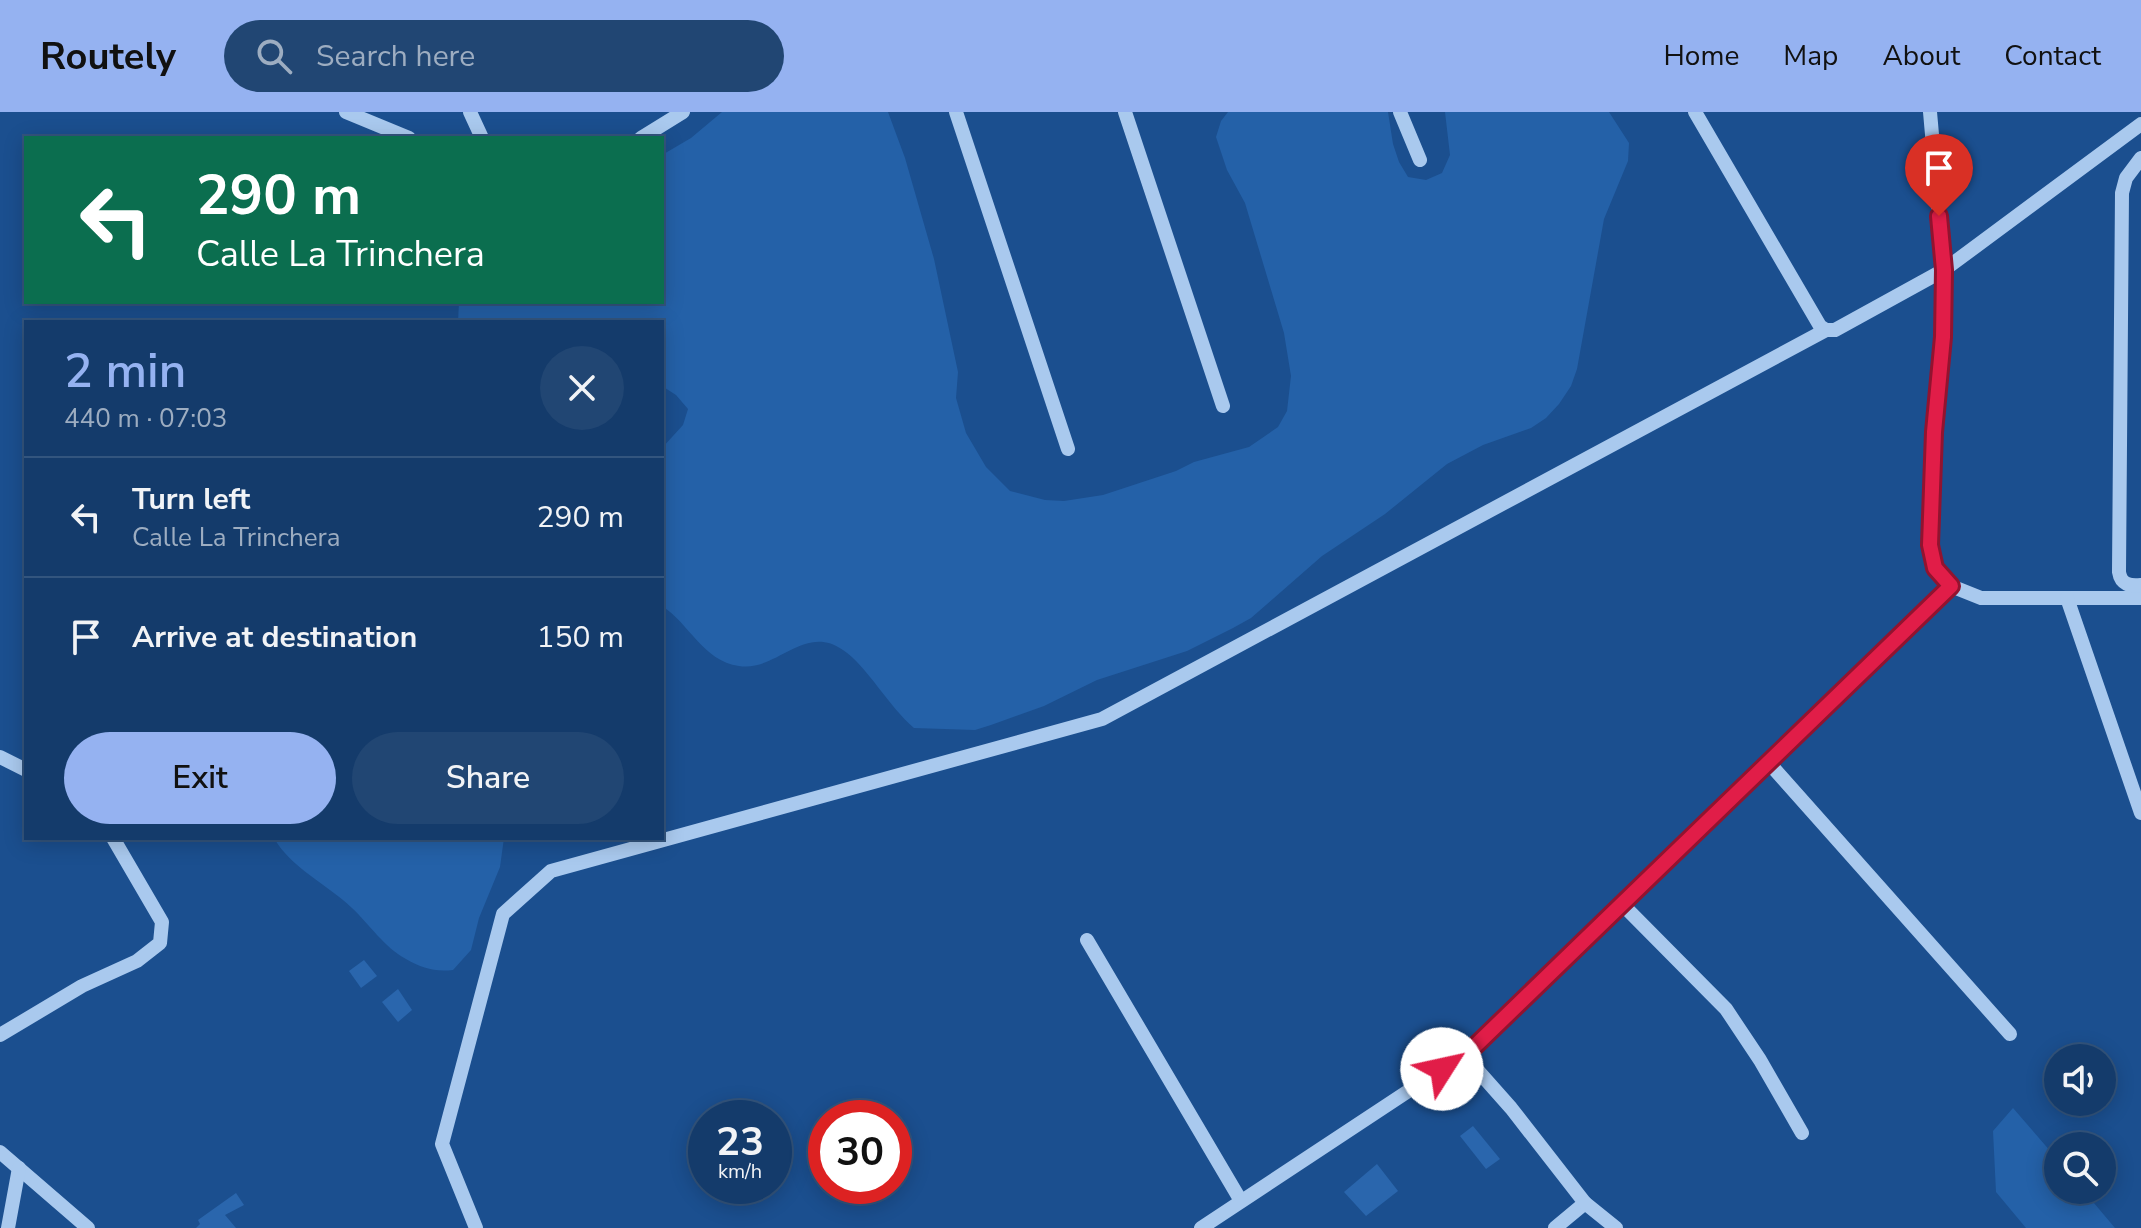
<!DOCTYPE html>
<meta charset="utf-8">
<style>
body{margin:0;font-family:"Nunito Sans",sans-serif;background:#214673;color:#f1f3f6;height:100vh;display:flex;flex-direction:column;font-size:30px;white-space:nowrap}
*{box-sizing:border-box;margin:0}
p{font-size:26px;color:#9dadc1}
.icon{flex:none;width:44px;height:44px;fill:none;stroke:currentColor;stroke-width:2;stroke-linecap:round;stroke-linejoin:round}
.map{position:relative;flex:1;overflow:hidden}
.drawer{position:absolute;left:24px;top:208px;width:640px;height:520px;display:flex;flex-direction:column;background:#143b6b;border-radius:0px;box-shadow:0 4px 20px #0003,0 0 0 2px #33557e}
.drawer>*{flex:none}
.guide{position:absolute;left:24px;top:24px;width:640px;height:168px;border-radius:0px;box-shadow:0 4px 20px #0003,0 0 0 2px #33557e;background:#0b6e4f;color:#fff;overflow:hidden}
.tools{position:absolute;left:2044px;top:932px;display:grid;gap:16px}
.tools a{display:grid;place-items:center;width:72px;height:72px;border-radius:50%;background:#143b6b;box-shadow:0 4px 20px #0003,0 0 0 2px #33557e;font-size:40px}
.speed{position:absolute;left:688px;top:988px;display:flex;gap:16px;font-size:40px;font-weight:700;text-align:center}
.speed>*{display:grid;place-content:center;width:104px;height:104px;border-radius:50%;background:#143b6b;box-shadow:0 4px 20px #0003,0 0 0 2px #33557e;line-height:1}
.speed small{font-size:20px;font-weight:400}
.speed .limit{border:12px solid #d22;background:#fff;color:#111}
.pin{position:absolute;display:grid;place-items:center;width:68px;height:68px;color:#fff;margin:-82px -34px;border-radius:50% 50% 50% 0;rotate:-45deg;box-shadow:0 0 8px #0007}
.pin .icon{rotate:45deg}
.me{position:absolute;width:88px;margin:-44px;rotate:55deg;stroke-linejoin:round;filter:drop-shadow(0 0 6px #0008)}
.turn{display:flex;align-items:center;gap:28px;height:168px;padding:0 40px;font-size:36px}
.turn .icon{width:104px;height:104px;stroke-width:2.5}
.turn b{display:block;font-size:56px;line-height:68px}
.round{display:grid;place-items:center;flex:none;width:84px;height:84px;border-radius:42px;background:#214673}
.head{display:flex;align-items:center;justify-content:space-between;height:136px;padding:0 40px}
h1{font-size:48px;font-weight:600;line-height:60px;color:#95b2f1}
.button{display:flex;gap:16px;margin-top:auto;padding:16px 40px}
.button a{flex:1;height:92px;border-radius:48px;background:#95b2f1;color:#111;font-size:32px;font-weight:600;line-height:92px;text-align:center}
.button a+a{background:#214673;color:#f1f3f6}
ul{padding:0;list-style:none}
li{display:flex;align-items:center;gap:24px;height:120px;padding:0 40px;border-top:2px solid #33557e}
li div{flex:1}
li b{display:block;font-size:30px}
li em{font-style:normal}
header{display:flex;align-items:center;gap:48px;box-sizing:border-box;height:112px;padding:0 40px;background:#95b2f1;color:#111}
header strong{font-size:38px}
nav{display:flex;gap:44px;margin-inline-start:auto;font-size:28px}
.search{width:560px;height:72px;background:#214673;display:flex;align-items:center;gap:20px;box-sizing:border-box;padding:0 28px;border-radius:44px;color:#9dadc1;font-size:30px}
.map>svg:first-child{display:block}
</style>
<header>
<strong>Routely</strong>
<div class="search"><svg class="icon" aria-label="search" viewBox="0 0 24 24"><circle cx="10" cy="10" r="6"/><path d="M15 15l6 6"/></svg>Search here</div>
<nav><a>Home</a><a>Map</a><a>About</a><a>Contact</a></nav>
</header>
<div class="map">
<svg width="2141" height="1116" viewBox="0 0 2141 1116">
<rect width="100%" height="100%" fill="#1b4f8f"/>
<!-- green -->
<g fill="#2461a8">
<path d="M722,0H888L905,46L934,147L958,260L956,286L966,321L986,355L1010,379L1045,388L1064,389L1103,383L1176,359L1194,350L1249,335L1278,315L1287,299L1291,264L1284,221L1245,91L1227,58L1216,25L1221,9L1228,0H1388L1393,32L1399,50L1408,65L1426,68L1442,61L1450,43L1445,0H1609L1629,31L1628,49L1604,107L1577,257L1571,274L1559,292L1546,306L1531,316L1483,333L1447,352L1385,402L1322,444L1251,506L1233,516L1187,539L1097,568L1044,594L991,613L975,618L914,616C889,595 867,554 843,538C804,511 777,560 739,554C703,549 689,511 662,494V336L683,313L688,297L676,283L662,274V210H458L459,190H662V43L691,26Z"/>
<path d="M274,726H504L500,755L479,806L471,838L453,858C434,860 422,856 406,847C385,836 369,812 352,796C327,772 291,756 274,726Z"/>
<polygon points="2013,996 2058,1048 2058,1078 2083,1078 2115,1116 2026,1116 1996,1080 1993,1019"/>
</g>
<!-- building -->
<g fill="#2a66ad">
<polygon points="364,848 377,864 361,876 349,859"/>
<polygon points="398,877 412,898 398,910 382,890"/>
<polygon points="1473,1014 1500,1047 1486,1057 1460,1024"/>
<polygon points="1377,1052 1398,1079 1366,1104 1344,1080"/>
<polygon points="236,1081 244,1093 225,1103 236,1116 196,1116 200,1112 198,1108"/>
</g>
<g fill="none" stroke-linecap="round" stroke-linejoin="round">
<!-- minor -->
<g stroke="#a9c9ee" stroke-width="14">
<polyline points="346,0 409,26"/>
<polyline points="470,0 482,26"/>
<polyline points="956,0 1068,337"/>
<polyline points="1125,0 1223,294"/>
<polyline points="1400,0 1420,48"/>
<polyline points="1695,0 1820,214 1826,218"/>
<polyline points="1930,0 1944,158 1943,225 1934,320 1930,433 1935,456 1951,474 1981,486 2141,486"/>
<polyline points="641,26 683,0"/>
<path d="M2141,46L2126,66L2122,81L2119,460C2121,473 2130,474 2141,473"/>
<polyline points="2067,486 2141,701"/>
<polyline points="0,645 26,658"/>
<polyline points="1769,651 2010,922"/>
<polyline points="1623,793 1726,897 1760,948 1802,1021"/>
<polyline points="1087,828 1241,1089"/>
<polyline points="0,923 82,874 137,849 160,831 162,810 113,726"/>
<polyline points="1464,943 1511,996 1585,1091 1555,1116"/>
<polyline points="0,1040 88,1116"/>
<polyline points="1585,1091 1616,1116"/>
<polyline points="8,1116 19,1056"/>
<polyline points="476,1116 442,1032 503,802 551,759 1102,607 1826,218 1835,218 1944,158 2141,12"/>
<polyline points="1201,1116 1472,937 1951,474"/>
</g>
</g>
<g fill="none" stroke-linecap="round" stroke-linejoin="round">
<defs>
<polyline id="route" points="1442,957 1472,937 1951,474 1935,456 1930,433 1934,320 1943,225 1944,158 1939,104"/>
</defs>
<!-- route casing -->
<use href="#route" stroke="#92132f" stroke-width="20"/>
<!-- route -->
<use href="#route" stroke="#e11d48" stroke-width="14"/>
</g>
</svg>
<div class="tools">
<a><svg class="icon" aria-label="sound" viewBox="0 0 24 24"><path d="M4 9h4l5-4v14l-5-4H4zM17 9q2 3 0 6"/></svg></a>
<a><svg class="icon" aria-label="search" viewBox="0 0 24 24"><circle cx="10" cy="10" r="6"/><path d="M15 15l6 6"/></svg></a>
</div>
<div class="speed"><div>23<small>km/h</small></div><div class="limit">30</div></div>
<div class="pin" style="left:1939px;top:104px;background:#d93025"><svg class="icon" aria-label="arrive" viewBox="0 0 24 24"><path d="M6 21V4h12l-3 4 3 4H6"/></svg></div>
<svg class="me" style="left:1442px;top:957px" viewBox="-20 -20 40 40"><circle r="19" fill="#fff"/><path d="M0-13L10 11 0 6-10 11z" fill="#e11d48"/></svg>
<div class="guide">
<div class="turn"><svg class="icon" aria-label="left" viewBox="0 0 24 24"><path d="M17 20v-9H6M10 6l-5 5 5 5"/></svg><div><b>290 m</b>Calle La Trinchera</div></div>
</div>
<section class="drawer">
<div class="head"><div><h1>2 min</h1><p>440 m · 07:03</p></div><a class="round"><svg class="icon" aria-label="close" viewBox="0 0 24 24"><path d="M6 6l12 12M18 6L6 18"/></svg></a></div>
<ul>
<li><svg class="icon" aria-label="left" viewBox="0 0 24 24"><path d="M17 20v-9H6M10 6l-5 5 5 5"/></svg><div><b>Turn left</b><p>Calle La Trinchera</p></div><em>290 m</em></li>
<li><svg class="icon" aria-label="arrive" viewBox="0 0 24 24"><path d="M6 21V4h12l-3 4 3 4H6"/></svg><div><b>Arrive at destination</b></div><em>150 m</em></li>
</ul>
<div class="button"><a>Exit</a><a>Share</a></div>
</section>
</div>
